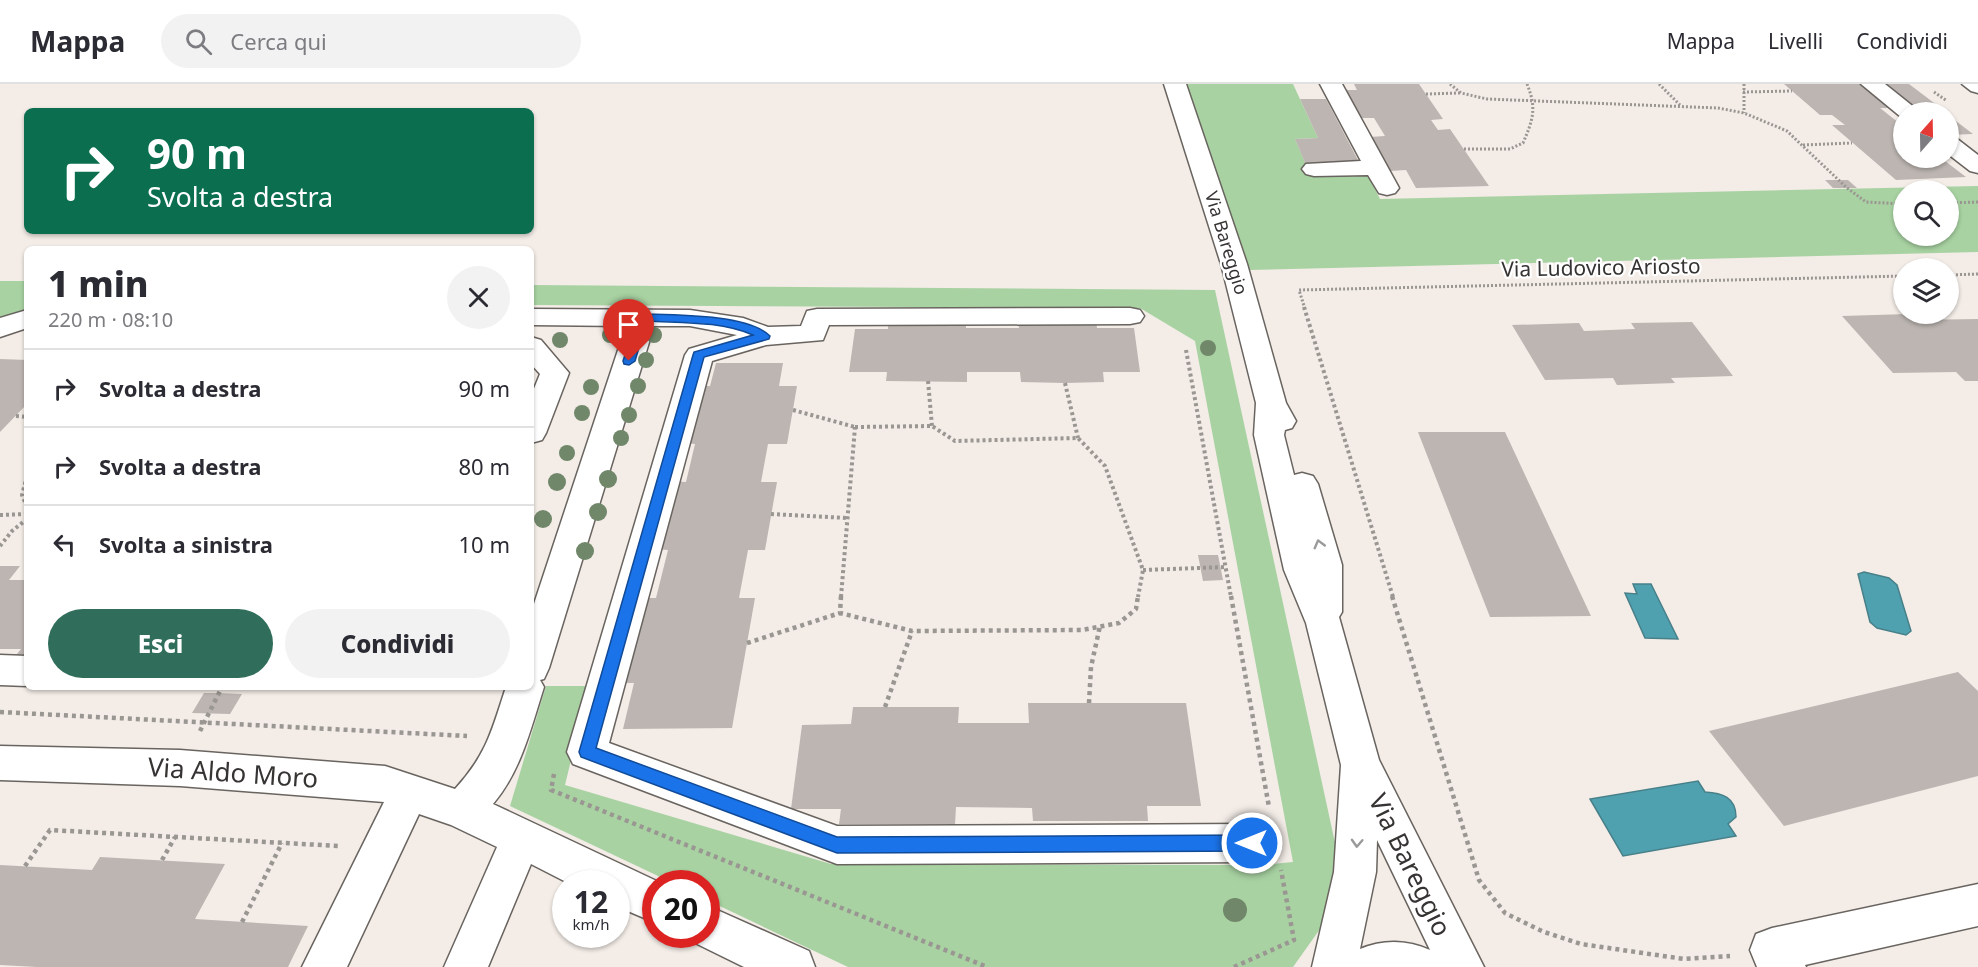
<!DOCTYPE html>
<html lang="it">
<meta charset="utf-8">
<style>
body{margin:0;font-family:"Noto Sans",sans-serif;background:#f2f2f3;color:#2b2b33;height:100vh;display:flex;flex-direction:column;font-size:22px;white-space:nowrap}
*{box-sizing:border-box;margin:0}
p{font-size:20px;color:#7c7c81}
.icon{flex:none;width:33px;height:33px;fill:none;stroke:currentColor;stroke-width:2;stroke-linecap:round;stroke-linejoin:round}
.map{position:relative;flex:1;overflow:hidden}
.sheet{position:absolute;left:24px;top:162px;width:510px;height:444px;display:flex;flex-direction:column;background:#fff;border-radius:9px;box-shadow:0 2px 4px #0004}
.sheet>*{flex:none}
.guide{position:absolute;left:24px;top:24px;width:510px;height:126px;border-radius:9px;box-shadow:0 2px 4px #0004;background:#0b6e4f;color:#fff;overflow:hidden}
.needle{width:39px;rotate:20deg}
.tools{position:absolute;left:1893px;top:18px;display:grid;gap:12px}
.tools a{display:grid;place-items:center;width:66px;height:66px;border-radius:50%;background:#fff;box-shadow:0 2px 4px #0004;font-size:30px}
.speed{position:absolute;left:552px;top:786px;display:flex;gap:12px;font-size:30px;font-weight:700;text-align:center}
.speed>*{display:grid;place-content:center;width:78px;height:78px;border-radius:50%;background:#fff;box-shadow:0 2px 4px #0004;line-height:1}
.speed small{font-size:15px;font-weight:400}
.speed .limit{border:9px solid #d22;background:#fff;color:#111}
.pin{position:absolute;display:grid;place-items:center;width:51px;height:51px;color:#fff;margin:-62px -26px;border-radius:50% 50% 50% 0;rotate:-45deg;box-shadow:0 0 6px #0007}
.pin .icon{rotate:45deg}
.me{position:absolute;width:66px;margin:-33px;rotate:270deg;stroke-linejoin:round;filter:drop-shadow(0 0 4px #0008)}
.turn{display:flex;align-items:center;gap:21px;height:126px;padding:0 24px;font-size:27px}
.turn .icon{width:78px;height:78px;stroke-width:2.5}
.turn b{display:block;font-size:42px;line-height:51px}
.round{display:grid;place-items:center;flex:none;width:63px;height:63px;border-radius:32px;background:#f2f2f3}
.headline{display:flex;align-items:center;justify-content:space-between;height:102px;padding:0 24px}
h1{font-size:36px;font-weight:800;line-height:45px}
.cta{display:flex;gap:12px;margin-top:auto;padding:12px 24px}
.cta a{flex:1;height:69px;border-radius:36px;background:#306d5a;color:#fff;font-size:24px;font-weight:800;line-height:69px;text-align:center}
.cta a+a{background:#f2f2f3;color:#2b2b33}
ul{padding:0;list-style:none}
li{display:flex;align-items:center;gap:18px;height:78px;padding:0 24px;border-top:2px solid #e1e1e2}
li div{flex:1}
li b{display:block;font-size:22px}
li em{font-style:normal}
header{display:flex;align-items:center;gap:36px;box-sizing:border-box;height:84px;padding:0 30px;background:#fff;border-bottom:2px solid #e1e1e2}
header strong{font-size:28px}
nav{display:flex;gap:33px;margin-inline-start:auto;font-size:21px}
.search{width:420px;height:54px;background:#f2f2f3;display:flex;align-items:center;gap:15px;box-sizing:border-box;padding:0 21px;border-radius:33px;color:#7c7c81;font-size:22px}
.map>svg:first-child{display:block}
</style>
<header>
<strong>Mappa</strong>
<div class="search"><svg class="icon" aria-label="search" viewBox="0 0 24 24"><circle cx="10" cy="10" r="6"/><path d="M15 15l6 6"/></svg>Cerca qui</div>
<nav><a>Mappa</a><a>Livelli</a><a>Condividi</a></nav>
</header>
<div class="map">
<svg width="1978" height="883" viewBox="0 0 1978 883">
<rect width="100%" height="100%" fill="#f3ece7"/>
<!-- green -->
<g fill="#a8d2a2" fill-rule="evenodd">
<path d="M1185,0H1293L1318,54L1295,55L1311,92L1368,91L1380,115L1978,102V168L1247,186ZM1904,106H1948V152H1904Z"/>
<polygon points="0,197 27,197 27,225 0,234"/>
<polygon points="531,201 1215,206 1337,768 1325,838 1293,883 848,883 707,816 706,800 673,799 510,722 546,602 589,602 565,701 831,780 1261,781 1293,778 1195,257 1140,224 531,221"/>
</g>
<!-- water -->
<g fill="#4fa1af" stroke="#48808a" stroke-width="1.5">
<polygon points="1864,488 1889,494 1897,501 1911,547 1906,551 1877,544 1870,538 1858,490"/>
<polygon points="1633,500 1651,500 1678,555 1645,554 1625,509 1637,510"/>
<path d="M1698,697L1705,708C1722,709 1736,713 1736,733L1728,740L1736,752L1623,772L1590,715Z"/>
</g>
<!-- building -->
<g fill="#bcb5b1">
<polygon points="1354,0 1419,0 1443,35 1431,36 1438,46 1450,45 1489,102 1416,104 1406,86 1390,87 1370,53 1385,52 1374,34 1361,34 1344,6 1357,6"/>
<polygon points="1784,0 1864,0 1894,24 1880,24 1904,43 1904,74 1941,74 1966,93 1896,96 1832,41 1845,41 1832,31 1820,31"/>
<polygon points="1882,0 1909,0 1946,28 1918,28"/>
<polygon points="1300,15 1326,15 1360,80 1306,81 1295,55 1318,54"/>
<polygon points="1948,31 1973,50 1948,51"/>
<polygon points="1825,96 1848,96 1857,104 1833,104"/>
<polygon points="1908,230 1913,236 1978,235 1978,297 1965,297 1956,288 1893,289 1842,232"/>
<polygon points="888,237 966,237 966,244 1019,244 1018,238 1096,238 1097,244 1134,244 1140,288 1103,288 1104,298 1065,299 1021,298 1020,288 967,288 967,298 886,297 887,288 849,288 855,245 888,245"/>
<polygon points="1692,238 1733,292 1671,294 1675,299 1617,301 1613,294 1545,296 1512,241 1579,239 1584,247 1635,245 1631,239"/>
<polygon points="0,275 27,276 27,320 0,348"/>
<polygon points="716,279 783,279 779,302 797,302 787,360 768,360 761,398 777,398 765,466 748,466 739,514 755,514 732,644 623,645 634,599 618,599 640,514 656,514 668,466 653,465 671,397 686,398 695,360 685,359 700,302 710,302"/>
<polygon points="1418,348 1505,348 1591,532 1490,533"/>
<polygon points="1198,471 1218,471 1223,496 1203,497"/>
<polygon points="0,482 20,482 9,496 27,496 27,576 12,576 21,565 0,565"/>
<polygon points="1958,588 1978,607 1978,692 1784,742 1709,647"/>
<polygon points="204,609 219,609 242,610 230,630 192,629"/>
<polygon points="1028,619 1186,619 1201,722 1147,722 1148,737 1033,737 1032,724 956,723 955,740 839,740 841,725 791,725 802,641 851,640 853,623 959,623 958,639 1029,639"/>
<polygon points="100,773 225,780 195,835 308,842 288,883 37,883 0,881 0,781 92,786"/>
</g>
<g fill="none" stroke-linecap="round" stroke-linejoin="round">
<defs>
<g id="minor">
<path d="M1164,0H1186L1247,180L1286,319L1296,337L1292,344L1285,346L1284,351L1294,391L1302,389L1313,392L1318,400L1342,481V528L1339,533L1379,676L1484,883H1312L1334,788L1341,681L1306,539L1284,486L1254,351L1256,319L1221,180ZM1377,756L1430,866C1408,856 1383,855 1360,865L1376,788Z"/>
<polygon points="1320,0 1342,0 1399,104 1395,109 1387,111 1379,109 1368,91 1314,92 1306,90 1302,85 1306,80 1361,77"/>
<polygon points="1861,0 1885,0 1920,28 1904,28 1904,33 1901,33"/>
<polygon points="1962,0 1978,0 1978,9 1971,7"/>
<polygon points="1948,52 1956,54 1978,71 1978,89 1970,87 1948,70"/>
<path d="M1130,224L1140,226L1144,232L1140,238L1130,240L829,241L823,256L766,261L712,277L609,659L837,742L1252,740L1267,745L1273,759L1267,773L1252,778L837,780L573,680L567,668L685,271L689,265L737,251L690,242H654L549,584L544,595L540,596L544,603C531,644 521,687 493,720L663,800H656V839L616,822V800H570L531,780L488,883H444L497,763L451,741L419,730L347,883H302L384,718L180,702L0,696V662L180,666L385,682L455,705C487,670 492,646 506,603H531V529L626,242L531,241V225L690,226L743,234L768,243L801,242L807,227L817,225Z"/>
<polygon points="27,226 27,244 0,253 0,234"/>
<polygon points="531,253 541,256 569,289 546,349 542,356 531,359 531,312 540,290 531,280"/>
<polygon points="0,571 27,572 27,602 0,601"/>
<polygon points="1978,800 1978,842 1805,881 1806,883 1757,883 1750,866 1756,850 1772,844"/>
<polygon points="706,821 809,867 815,883 744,883 691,857 688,850 706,850"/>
</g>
</defs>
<!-- minor casing -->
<use href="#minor" stroke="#69645f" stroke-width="3"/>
<!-- path-far2 -->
<g stroke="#9a9692" stroke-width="3" stroke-dasharray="2 2" stroke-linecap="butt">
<polyline points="1450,0 1461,9 1487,15 1718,24 1744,29 1787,47 1847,104 1866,118 1904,120"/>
<polyline points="1659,0 1680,21"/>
<polyline points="1744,0 1744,29"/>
<polyline points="1743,8 1792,7"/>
<polyline points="1934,8 1947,17"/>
<polyline points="1426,10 1460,9"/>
<polyline points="1803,61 1852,59"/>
<path d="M1464,65H1510L1523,59C1533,36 1537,24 1527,0"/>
<polyline points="1948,119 1978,118"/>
<polyline points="1948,191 1978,190"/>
<polyline points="1305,225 1299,206 1904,192"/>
</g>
<!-- path-far1 -->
<g stroke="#9a9692" stroke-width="4" stroke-dasharray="3 3" stroke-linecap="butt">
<polyline points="1304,223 1393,513"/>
<polyline points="1186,266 1231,513"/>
<polyline points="928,297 932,342"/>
<polyline points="1065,299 1078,354"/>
<polyline points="793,326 855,343"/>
<polyline points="16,332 27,333"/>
<polyline points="855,343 932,342 955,357 1078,354 1105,382 1143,486 1138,513"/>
<polyline points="27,392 22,411 27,423"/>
<polyline points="771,430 847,434"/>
<polyline points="0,431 27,430"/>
<polyline points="0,462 12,447 27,435"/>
<polyline points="1143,486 1226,483"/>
<polyline points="841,513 855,343"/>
</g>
<!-- path -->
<g stroke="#9a9692" stroke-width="4.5" stroke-dasharray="4 4" stroke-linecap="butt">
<polyline points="841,512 840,529 912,547 1082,546 1119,539 1136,525 1138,512"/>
<polyline points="1231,512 1269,723"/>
<polyline points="1392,512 1479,796 1505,829 1544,848 1581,860 1684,875 1730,872"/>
<polyline points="747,559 840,529"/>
<polyline points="1089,619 1091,583 1100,542"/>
<polyline points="885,623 912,547"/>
<polyline points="0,628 467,652"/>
<polyline points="200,647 222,603"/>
<polyline points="554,690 551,706 987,883"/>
<polyline points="162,776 175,753"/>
<polyline points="25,782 50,746 339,762"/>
<polyline points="242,838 282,759"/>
<polyline points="1234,883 1294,856 1281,786"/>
</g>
<!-- minor -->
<use href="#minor" fill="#fff" fill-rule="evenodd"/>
</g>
<!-- trees -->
<g fill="#71876a">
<circle cx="610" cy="251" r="8"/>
<circle cx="654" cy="251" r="8"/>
<circle cx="560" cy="256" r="8"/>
<circle cx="1208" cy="264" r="8"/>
<circle cx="646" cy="276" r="8"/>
<circle cx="638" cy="302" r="8"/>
<circle cx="591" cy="303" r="8"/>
<circle cx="582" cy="329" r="8"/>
<circle cx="629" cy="331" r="8"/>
<circle cx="621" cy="354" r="8"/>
<circle cx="567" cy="369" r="8"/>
<circle cx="608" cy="395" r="9"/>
<circle cx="557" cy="398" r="9"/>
<circle cx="598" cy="428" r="9"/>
<circle cx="543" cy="435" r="9"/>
<circle cx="585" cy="467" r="9"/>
<circle cx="1235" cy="826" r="12"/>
</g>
<!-- one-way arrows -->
<defs><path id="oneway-chevron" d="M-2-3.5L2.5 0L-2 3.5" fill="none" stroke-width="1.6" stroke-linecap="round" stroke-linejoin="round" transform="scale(1.5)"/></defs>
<g stroke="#9a9a98">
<use href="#oneway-chevron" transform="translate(1319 460) rotate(-105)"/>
<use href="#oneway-chevron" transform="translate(1357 759) rotate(93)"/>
</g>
<!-- route -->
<path fill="#1a73e8" stroke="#114b97" stroke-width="1.5" d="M643,230C674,231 748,230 770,252L769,255L704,273L596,664L837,753L1252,751L1258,753L1260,759L1258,764L1252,767L837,769L581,673L579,668L693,271L694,268L753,251C720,237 683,239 647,237L635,277L629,281L624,280L623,277L637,233Z"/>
<g text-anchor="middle" stroke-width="4.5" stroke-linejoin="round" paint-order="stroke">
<!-- far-street labels -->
<g font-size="18" fill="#363432" stroke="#fff">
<text transform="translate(1226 159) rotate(73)" y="6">Via Bareggio</text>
</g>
<!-- street labels -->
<g font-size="21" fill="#363432" stroke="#fff">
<text transform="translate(1601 184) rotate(-1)" y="7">Via Ludovico Ariosto</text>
</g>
<!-- near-street labels -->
<g font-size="26" fill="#363432" stroke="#fff">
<text transform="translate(233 689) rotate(4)" y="9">Via Aldo Moro</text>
<text transform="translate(1410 781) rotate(64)" y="9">Via Bareggio</text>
</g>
</g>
</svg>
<div class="tools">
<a><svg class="needle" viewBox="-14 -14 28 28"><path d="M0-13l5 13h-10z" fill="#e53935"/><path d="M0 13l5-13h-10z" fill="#7c7c81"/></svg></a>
<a><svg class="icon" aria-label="search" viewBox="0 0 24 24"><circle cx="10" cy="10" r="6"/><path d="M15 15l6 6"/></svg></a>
<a><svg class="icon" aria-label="layers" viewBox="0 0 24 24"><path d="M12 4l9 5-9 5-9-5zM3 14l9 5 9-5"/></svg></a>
</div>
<div class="speed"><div>12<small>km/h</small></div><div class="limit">20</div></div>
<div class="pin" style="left:629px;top:277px;background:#d93025"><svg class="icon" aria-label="arrive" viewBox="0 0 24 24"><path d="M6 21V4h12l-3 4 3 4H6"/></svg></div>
<svg class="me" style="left:1252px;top:759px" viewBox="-20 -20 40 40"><circle r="17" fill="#1a73e8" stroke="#fff" stroke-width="3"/><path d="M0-11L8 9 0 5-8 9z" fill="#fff"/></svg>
<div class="guide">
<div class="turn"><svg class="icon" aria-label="right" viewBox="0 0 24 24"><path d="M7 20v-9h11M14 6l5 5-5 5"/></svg><div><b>90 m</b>Svolta a destra</div></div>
</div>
<section class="sheet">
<div class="headline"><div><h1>1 min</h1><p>220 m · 08:10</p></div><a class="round"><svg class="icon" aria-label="close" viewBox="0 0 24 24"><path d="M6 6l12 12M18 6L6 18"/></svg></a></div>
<ul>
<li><svg class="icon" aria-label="right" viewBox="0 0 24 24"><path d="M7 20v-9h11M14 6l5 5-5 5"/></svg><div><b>Svolta a destra</b></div><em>90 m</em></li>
<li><svg class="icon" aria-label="right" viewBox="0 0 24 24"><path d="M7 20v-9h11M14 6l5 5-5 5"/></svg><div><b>Svolta a destra</b></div><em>80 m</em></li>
<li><svg class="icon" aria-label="left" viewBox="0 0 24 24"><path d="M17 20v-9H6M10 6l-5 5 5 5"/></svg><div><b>Svolta a sinistra</b></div><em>10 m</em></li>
</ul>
<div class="cta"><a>Esci</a><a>Condividi</a></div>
</section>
</div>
